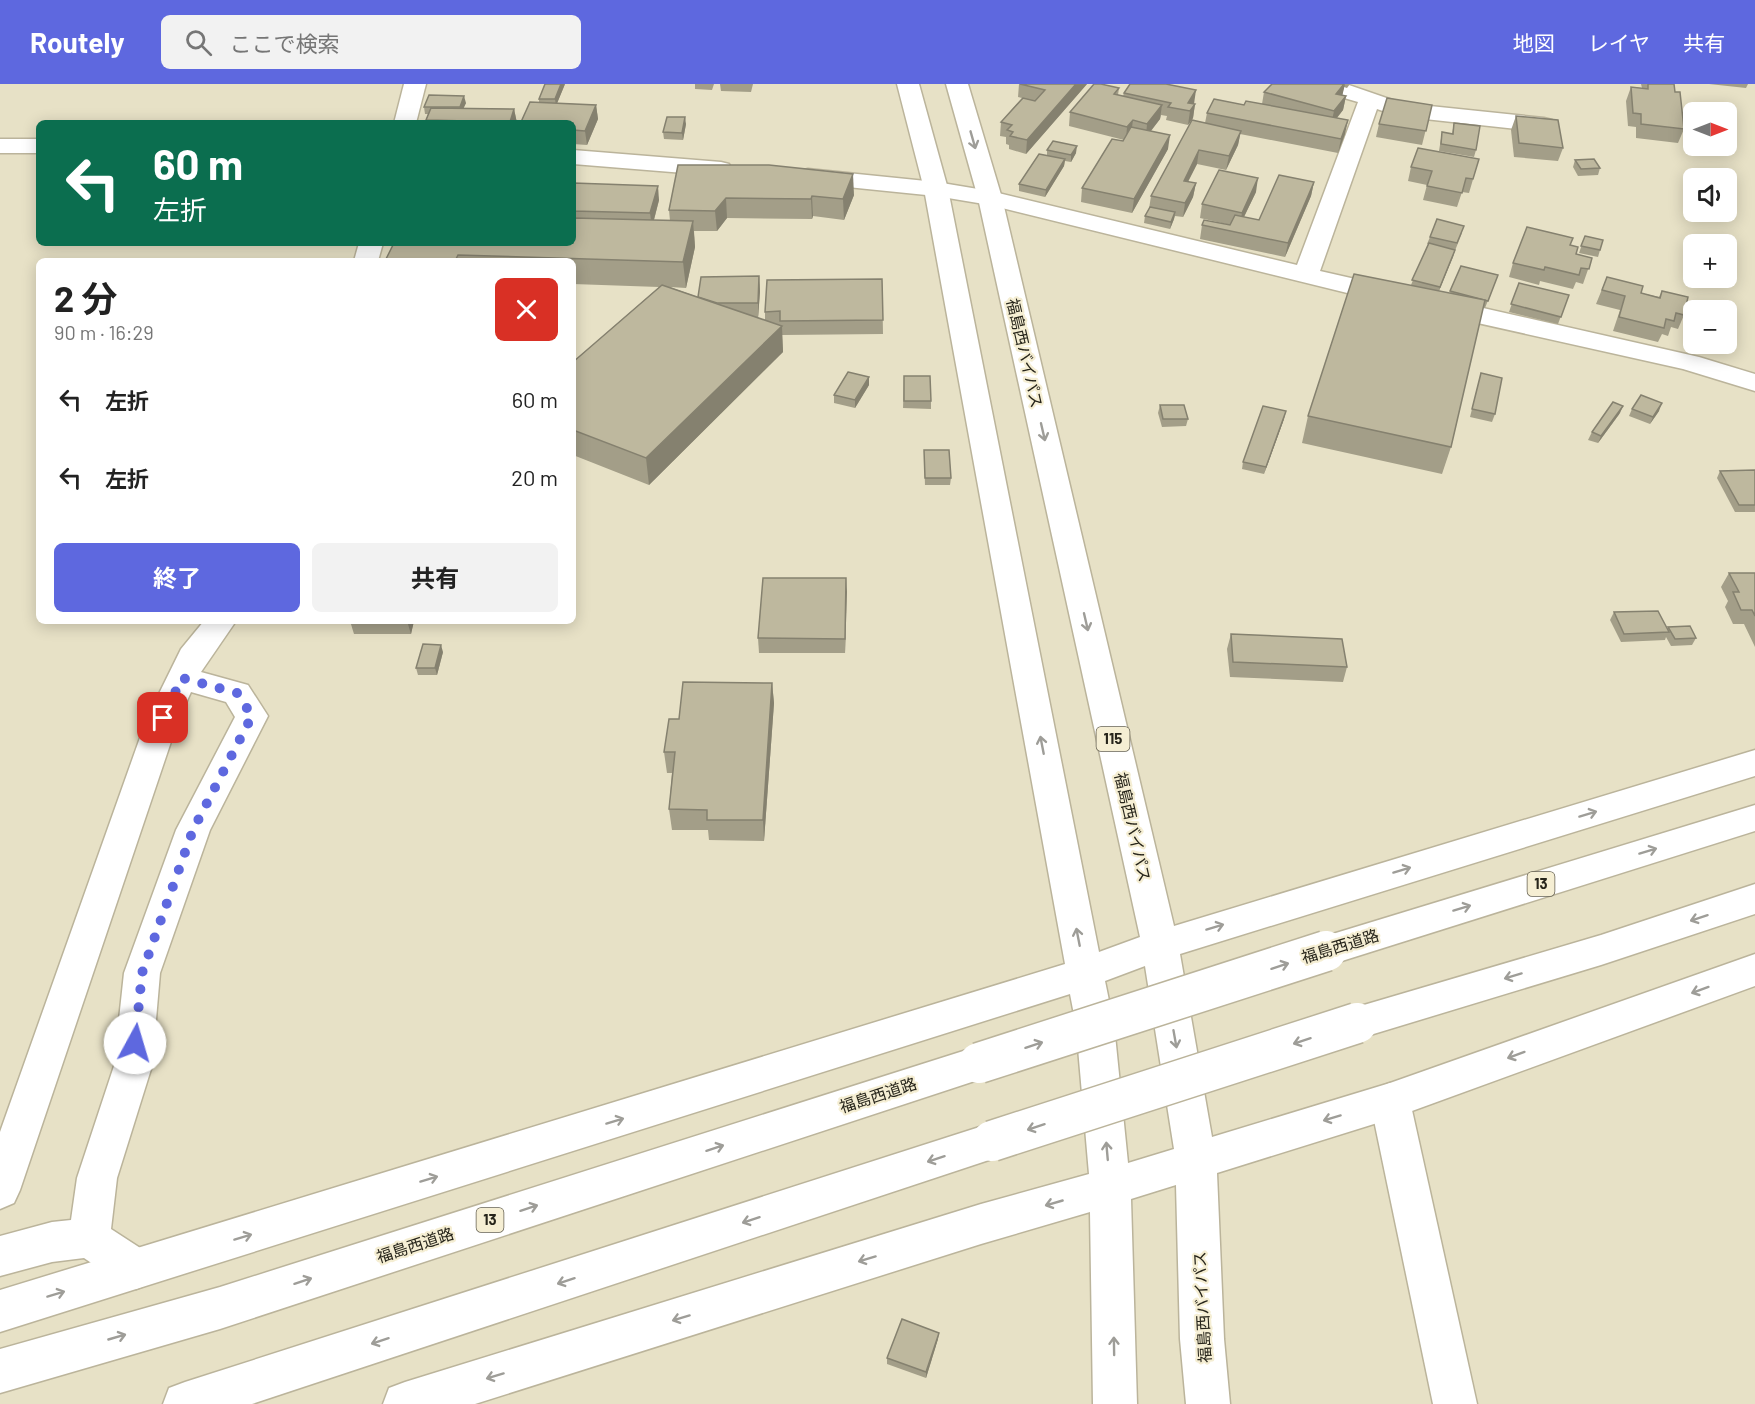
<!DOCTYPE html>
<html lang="ja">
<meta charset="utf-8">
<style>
body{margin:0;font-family:Barlow,"Noto Sans JP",sans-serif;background:#f2f2f2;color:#222;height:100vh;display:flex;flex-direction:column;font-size:22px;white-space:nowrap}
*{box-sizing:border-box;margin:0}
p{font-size:20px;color:#767676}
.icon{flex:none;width:33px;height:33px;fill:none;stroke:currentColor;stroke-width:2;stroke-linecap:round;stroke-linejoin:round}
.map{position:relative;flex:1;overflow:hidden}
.details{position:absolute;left:36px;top:174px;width:540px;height:366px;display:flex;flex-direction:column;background:#fff;border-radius:9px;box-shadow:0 3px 15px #0003}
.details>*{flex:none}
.hud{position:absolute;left:36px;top:36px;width:540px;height:126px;border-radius:9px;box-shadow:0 3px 15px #0003;background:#0b6e4f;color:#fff;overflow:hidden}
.needle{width:39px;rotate:90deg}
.controls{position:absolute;left:1683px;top:18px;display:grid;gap:12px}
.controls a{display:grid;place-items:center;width:54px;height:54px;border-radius:9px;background:#fff;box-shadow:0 3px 15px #0003;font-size:30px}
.pin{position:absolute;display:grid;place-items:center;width:51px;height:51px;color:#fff;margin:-26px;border-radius:12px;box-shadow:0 3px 9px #0006}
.me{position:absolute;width:66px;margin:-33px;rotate:6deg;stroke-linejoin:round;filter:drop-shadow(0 0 4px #0008)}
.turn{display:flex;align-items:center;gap:21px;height:126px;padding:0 18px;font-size:27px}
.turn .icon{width:78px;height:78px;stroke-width:2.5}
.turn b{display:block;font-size:42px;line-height:51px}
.round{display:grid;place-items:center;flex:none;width:63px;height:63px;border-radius:9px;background:#f2f2f2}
.head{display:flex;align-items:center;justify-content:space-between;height:102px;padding:0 18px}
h1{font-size:36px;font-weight:700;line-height:45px}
.primary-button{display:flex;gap:12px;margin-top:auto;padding:12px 18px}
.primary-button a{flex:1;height:69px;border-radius:9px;background:#5e68df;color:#fff;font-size:24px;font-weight:700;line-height:69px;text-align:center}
.primary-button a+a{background:#f2f2f2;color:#222}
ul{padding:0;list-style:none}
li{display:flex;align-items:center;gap:18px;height:78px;padding:0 18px}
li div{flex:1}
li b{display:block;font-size:22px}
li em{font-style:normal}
header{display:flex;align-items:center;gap:36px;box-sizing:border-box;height:84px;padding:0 30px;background:#5e68df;color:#fff}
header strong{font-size:28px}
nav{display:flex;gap:33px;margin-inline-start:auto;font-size:21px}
.search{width:420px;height:54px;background:#f2f2f2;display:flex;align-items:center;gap:15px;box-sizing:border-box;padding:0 21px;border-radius:9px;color:#767676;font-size:22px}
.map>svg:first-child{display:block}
</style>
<header>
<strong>Routely</strong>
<div class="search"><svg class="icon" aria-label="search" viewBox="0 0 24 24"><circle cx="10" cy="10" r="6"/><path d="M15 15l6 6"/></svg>ここで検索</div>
<nav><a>地図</a><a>レイヤ</a><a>共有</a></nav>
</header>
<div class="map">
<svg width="1755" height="1320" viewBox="0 0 1755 1320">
<rect width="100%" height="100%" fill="#e7e1c6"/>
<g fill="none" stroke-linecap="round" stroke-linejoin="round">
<defs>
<g id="minor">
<polygon points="404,0 426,0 416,39 394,39"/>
<polygon points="1310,0 1346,0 1401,19 1544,34 1552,36 1555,41 1552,46 1544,48 1397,32 1377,25 1320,187 1699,273 1755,290 1755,307 1683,285 1388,219 990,121 936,112 808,99 800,97 796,92 800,87 808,85 936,98 990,107 1297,181 1358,18 1313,5"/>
<rect x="0" y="55" width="39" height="14"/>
<polygon points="573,66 721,78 729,80 732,85 729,90 721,92 573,80"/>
<polygon points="359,159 383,159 378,177 354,177"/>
<polygon points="204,537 236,537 201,588 248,601 268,632 210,746 160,889 152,982 117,1094 111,1145 151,1171 157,1185 151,1199 136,1205 121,1199 84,1174 52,1178 0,1192 0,1152 52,1138 71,1136 77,1094 114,982 124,889 176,746 235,633 226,618 191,608 179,634 20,1106 14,1119 0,1125 0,1048 147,634 181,565"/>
<polygon points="1390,999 1404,1005 1410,1017 1477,1320 1433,1320 1370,1017 1376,1005"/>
</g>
<g id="trunk">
<path d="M897,0H919L948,105L1099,868L1140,853L978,114L946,0H968L1002,114L1174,842L1755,666V692L1180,870L1212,1053L1390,999L1755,870V902L1390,1035L1217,1089L1224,1255L1230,1320H1186L1180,1255L1176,1101L1131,1115L1137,1320H1093L1090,1128L981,1160L475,1320H383L389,1304L405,1298L981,1120L1089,1090L1076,941L1070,910L0,1248V1206L1065,880L924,105ZM1145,882L1174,1065L1128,1079L1114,941L1105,897Z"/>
<polygon points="1755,721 1755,747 1326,882 1313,878 1308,867 1313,856 1326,852"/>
<polygon points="1755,800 1755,830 1601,881 1357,955 1344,951 1338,939 1344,927 1357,923 1601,851"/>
<polygon points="979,962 993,967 998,979 993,991 220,1245 0,1309 0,1265 220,1203"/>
<polygon points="992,1039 1006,1044 1012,1057 1006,1070 992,1075 252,1320 163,1320 169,1304 185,1298"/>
</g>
</defs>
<!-- minor casing -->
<use href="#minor" stroke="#bbb49b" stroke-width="3"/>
<!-- trunk casing -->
<use href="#trunk" stroke="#bbb49b" stroke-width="3"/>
<!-- minor -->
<use href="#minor" fill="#fff" fill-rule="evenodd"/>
<!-- trunk -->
<use href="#trunk" fill="#fff" fill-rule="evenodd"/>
<defs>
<g id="trunk-bridge">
<polyline points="979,979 1326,867"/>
<polyline points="992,1057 1357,939"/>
</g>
</defs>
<!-- trunk-bridge casing -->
<use href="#trunk-bridge" stroke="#bbb49b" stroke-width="43" stroke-linecap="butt"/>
<!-- trunk-bridge -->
<use href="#trunk-bridge" stroke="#fff" stroke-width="40"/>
</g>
<!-- wall -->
<g fill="#a39e88">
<polygon points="565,0 557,19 596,21 598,35 587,61 573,60 573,39 521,39 521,38 539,18 539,15"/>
<polygon points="695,0 714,0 712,6 695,5"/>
<polygon points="720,0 753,0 751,8 721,7"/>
<polygon points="1019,0 1087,0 1026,70 1009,65 1009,61 1006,60 1006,53 1000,52 1001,38 1022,14 1018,13"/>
<polygon points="1272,0 1350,0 1347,4 1344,3 1342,11 1346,12 1343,26 1337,34 1345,50 1338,69 1240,50 1238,61 1226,86 1197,80 1188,98 1196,99 1193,113 1183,133 1175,132 1174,135 1170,145 1144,139 1145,132 1149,125 1151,112 1205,39 1207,29 1244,21 1262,20 1264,8"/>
<polygon points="1641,0 1674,0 1675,8 1684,45 1678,59 1636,54 1636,43 1628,42 1626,17 1631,3 1642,4"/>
<polygon points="1709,0 1748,0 1746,4"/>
<polygon points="1119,4 1118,11 1123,12 1124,9 1195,20 1193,34 1188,41 1166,36 1167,32 1161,31 1160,35 1151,47 1168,65 1132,129 1081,118 1082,104 1124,56 1069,42 1070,28"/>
<polygon points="466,19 463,24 514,25 517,39 426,39 426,36 428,30 425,30 424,23"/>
<polygon points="1432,21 1422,61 1376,53 1379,40"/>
<polygon points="1516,32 1563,64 1558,77 1514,73 1511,46"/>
<polygon points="1454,39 1476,66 1474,73 1439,67 1442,48 1452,50"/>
<polygon points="686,40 683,56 664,55 663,48"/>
<polygon points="1047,66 1076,69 1071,78 1065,77 1064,82 1045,113 1019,107 1019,100 1047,72"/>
<polygon points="1479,75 1469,109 1462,108 1457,123 1423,116 1427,101 1408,97 1411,83"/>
<polygon points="1575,76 1600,84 1598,91 1578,92 1573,83"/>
<polygon points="678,81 854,111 844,136 813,132 812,135 727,134 717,147 694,147 695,163 686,204 670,203 698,213 759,192 760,207 758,234 765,236 765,228 882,195 883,250 782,251 783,268 649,401 573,371 573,278 659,203 573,200 573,177 385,177 573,159 573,99 659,116 654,136 670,137 669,126"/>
<polygon points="1314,98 1311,112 1285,173 1200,155 1202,141 1230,141 1200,134 1202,120 1256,108 1244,133 1259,136"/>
<polygon points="1462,149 1439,207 1450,209 1461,182 1498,191 1485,224 1483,223 1451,363 1442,390 1302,359 1308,332 1411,201 1428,160 1427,160 1430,153"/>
<polygon points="1585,152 1603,156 1598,173 1579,169"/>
<polygon points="1570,161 1576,170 1592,174 1583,200 1576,198 1573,205 1540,197 1539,201 1509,193 1513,179"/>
<polygon points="1607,193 1641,209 1659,213 1662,207 1684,231 1678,245 1671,243 1668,252 1662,250 1658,258 1613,247 1620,226 1596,220"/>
<polygon points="1519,199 1569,211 1558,240 1509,228"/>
<polygon points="1481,289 1495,330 1492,338 1470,333"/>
<polygon points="904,292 931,317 931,325 903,324"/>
<polygon points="869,293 869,301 855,324 834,319 834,311"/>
<polygon points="1160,321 1188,335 1186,342 1162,343 1158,329"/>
<polygon points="1632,325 1659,327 1650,340 1629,332"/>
<polygon points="1620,329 1598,359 1588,356 1592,348"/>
<polygon points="1284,335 1264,390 1242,385 1243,378"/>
<polygon points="924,373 951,394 950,401 925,401"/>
<polygon points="1755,386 1755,428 1735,428 1717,394 1720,387"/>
<polygon points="1729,489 1755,489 1755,563 1744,540 1733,540 1725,523 1728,517 1721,503"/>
<polygon points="846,494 845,569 759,569 758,554"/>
<polygon points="1614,528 1667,545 1668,543 1696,554 1692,561 1671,562 1666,553 1665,556 1621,558 1610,536"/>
<polygon points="350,537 414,537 411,550 354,550"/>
<polygon points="1231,550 1347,583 1343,598 1230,593 1227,565"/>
<polygon points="443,568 437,591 418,591 416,584"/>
<polygon points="772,599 774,619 764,757 709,756 708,746 672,746 669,725 672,689 667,689 664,668 679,635"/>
<polygon points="938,1255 926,1294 887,1280 887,1274"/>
</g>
<!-- shaded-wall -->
<g fill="#85816f">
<polygon points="561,0 565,0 556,22 555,15"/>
<polygon points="1076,0 1087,0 1026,70 1027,56"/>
<polygon points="1345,0 1342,13 1336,10"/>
<polygon points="1196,6 1194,20 1188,19"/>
<polygon points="464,12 466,19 461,30 460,23"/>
<polygon points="1346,12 1343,26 1331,41 1334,27"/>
<polygon points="1195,20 1193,34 1188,41 1190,27"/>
<polygon points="596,21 598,35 587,61 585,47"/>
<polygon points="1162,21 1160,35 1146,53 1147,40"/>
<polygon points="514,25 517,39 510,39 510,38"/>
<polygon points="685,33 686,40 683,56 682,49"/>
<polygon points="1133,36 1131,50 1126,56 1127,43"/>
<polygon points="1348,36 1345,50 1338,69 1341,55"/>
<polygon points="1241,47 1238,61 1226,86 1229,72"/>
<polygon points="1170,51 1168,65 1132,129 1134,115"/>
<polygon points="1077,62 1076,69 1071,78 1071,71"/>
<polygon points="1199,66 1197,80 1181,111 1184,97"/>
<polygon points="1065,75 1064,82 1045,113 1046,106"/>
<polygon points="853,90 854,111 844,136 843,115"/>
<polygon points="1258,94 1256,108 1239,143 1242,129"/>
<polygon points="1314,98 1311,112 1285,173 1288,159"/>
<polygon points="1196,99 1193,113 1183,133 1185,119"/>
<polygon points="658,102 659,116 652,143 650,129"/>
<polygon points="812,112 813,132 812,135 811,115"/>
<polygon points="726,114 727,134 717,147 715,127"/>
<polygon points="1175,128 1174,135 1170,145 1171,138"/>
<polygon points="693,137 695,163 686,204 683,178"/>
<polygon points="1455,166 1453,173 1437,211 1440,203"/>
<polygon points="759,192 760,207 758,234 758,219"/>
<polygon points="782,242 783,268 649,401 646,374"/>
<polygon points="869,293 869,301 855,324 855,316"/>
<polygon points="1662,319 1659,327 1650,340 1653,333"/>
<polygon points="1623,322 1620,329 1598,359 1601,352"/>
<polygon points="1286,327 1284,335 1264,390 1266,383"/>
<polygon points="846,494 847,508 845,569 845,555"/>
<polygon points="407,537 414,537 411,550"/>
<polygon points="441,561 443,568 437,591 435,584"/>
<polygon points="772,599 774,619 764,757 763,736"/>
<polygon points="939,1249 938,1255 926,1294 926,1288"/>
</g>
<!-- building -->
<g fill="#beb89e" stroke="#85816f" stroke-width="1.5">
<polygon points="545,0 561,0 555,15 539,15"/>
<polygon points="1020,0 1076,0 1027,56 1010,52 1013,48 1007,46 1012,41 1001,38 1023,14 1035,17 1045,6"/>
<polygon points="1094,0 1101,0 1119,4 1114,10 1162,21 1147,40 1133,36 1127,43 1070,28"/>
<polygon points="1130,0 1166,0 1196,6 1188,19 1195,20 1190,27 1168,23 1171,19 1124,9"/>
<polygon points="1272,0 1344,0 1336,10 1346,12 1334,27 1264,8"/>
<polygon points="1648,0 1674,0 1675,8 1680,8 1684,45 1641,40 1641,30 1633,29 1631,3 1648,5"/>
<polygon points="429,11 464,12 460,23 424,23"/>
<polygon points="1387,14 1432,21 1426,47 1379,40"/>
<polygon points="1214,15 1244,21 1246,17 1348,36 1341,55 1207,29"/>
<polygon points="530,18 596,21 585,47 573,46 573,39 521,38"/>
<polygon points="431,24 514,25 510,38 426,36"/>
<polygon points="1516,32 1558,36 1563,64 1519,59"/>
<polygon points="667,33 685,33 682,49 663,48"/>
<polygon points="1192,36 1241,47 1229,72 1199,66 1184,97 1196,99 1185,119 1151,112"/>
<polygon points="1454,39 1480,42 1476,66 1441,60 1442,48 1453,50"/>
<polygon points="1131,43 1170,51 1134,115 1082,104 1112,55 1123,57"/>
<polygon points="1053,57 1077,62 1071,71 1047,66"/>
<polygon points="1418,64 1479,75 1473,95 1466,94 1462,109 1427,102 1432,87 1411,83"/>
<polygon points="1039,70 1065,75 1046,106 1019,100"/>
<polygon points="1594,75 1600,84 1581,85 1575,76"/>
<polygon points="678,81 769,81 853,90 843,115 812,112 811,115 726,114 715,127 669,126"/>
<polygon points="1219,86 1258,94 1242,129 1202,120"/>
<polygon points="1279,91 1314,98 1288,159 1202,141 1204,136 1230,141 1235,131 1259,136"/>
<polygon points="573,99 658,102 650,129 573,127"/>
<polygon points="1150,123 1175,128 1171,138 1145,132"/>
<polygon points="573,134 693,137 683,178 458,171 455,177 385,177 394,159 573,159"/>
<polygon points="1437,135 1464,142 1457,159 1430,153"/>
<polygon points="1527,143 1573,154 1570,161 1578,163 1576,170 1592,174 1589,185 1581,184 1579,191 1545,183 1544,186 1513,179"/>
<polygon points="1585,152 1603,156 1600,166 1581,162"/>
<polygon points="1429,159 1455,166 1440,203 1412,196"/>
<polygon points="1461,182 1498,191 1488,217 1450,207"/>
<polygon points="1354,190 1485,216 1451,363 1308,332"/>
<polygon points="759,192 758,219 717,219 698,213 701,193"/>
<polygon points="1607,193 1643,202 1641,209 1660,214 1662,207 1688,213 1684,231 1676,229 1674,237 1666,235 1664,244 1619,233 1625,212 1602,206"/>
<polygon points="882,195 883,236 780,237 780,227 765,228 767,196"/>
<polygon points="1519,199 1569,211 1561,233 1511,220"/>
<polygon points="662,201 782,242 646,374 573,346 573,278"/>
<polygon points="848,288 869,293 855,316 834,311"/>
<polygon points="1481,289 1502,294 1495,330 1472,325"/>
<polygon points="904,292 930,292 931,317 904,317"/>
<polygon points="1641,311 1662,319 1653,333 1632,325"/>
<polygon points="1613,318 1623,322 1601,352 1592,348"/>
<polygon points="1160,321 1184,321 1188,335 1163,335"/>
<polygon points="1263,322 1286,327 1266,383 1243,378"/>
<polygon points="924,366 949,366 951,394 925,394"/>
<polygon points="1755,386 1755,421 1739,421 1720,387"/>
<polygon points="1729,489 1755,489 1755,532 1752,526 1741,526 1733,508 1739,508"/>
<polygon points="763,494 846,494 845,555 758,554"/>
<polygon points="1658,527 1669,548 1624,550 1614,528"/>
<polygon points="1690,542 1696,554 1675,555 1668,543"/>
<polygon points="1231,550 1342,555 1347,583 1233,578"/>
<polygon points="423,560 441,561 435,584 416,584"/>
<polygon points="683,598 772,599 763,736 707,736 707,726 669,725 675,668 664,668 669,635 679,635"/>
<polygon points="902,1235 939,1249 926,1288 887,1274"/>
</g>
<!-- one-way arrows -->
<defs><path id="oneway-shaft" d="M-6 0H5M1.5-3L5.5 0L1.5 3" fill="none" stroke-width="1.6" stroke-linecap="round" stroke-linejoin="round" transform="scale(1.5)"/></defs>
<g stroke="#9e9d98">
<use href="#oneway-shaft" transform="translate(973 56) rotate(74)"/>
<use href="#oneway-shaft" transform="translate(1043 348) rotate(77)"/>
<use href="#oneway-shaft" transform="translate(1086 538) rotate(77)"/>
<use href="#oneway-shaft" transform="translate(1042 661) rotate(-101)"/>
<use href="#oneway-shaft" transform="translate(1588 730) rotate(-17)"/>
<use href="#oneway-shaft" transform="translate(1648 767) rotate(-17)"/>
<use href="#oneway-shaft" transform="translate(1402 786) rotate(-17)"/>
<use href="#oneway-shaft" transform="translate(1462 824) rotate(-17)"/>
<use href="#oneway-shaft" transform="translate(1699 834) rotate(162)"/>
<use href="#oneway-shaft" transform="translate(1215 843) rotate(-17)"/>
<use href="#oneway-shaft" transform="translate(1078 853) rotate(-101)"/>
<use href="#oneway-shaft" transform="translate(1280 882) rotate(-18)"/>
<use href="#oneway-shaft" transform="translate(1513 892) rotate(163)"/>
<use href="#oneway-shaft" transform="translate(1700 906) rotate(160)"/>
<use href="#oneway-shaft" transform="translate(1175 955) rotate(80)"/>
<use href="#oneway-shaft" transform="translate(1302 957) rotate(162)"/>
<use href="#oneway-shaft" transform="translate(1034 961) rotate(-18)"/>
<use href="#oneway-shaft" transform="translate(1516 971) rotate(160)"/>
<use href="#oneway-shaft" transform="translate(1332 1034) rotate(163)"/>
<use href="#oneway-shaft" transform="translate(615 1037) rotate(-17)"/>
<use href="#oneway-shaft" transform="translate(1036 1043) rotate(162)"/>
<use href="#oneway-shaft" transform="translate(715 1064) rotate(-18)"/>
<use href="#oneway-shaft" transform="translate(1107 1067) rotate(-95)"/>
<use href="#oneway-shaft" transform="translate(936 1075) rotate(162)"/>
<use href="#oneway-shaft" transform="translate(429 1095) rotate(-17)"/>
<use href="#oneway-shaft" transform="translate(1054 1119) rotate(164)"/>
<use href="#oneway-shaft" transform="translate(529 1124) rotate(-18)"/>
<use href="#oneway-shaft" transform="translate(751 1136) rotate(162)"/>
<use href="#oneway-shaft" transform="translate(243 1153) rotate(-17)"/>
<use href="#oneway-shaft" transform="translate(867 1175) rotate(163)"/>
<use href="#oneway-shaft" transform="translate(303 1197) rotate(-18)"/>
<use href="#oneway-shaft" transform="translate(566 1197) rotate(162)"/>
<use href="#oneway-shaft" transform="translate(56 1210) rotate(-17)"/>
<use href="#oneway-shaft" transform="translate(681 1234) rotate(163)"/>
<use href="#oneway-shaft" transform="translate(117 1253) rotate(-16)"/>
<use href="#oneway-shaft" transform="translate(380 1257) rotate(162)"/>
<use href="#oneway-shaft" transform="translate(1114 1262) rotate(-91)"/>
<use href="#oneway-shaft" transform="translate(495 1292) rotate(163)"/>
</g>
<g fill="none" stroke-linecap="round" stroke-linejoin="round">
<!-- route -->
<polyline stroke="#5e68df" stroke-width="10" stroke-dasharray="0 18" points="135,959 142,889 193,746 252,632 237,609 182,594 163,634"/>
</g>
<g text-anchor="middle" stroke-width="4.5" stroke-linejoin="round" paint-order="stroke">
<!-- shield labels -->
<g fill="#f5eed3" stroke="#656152" stroke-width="1.5">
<rect x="1096.5" y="643" width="33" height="24" rx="4.5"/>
<rect x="1527.5" y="788" width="27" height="24" rx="4.5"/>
<rect x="476.5" y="1124" width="27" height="24" rx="4.5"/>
</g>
<g font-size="15" font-weight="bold" fill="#27251b">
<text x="1113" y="660">115</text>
<text x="1541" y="805">13</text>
<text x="490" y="1141">13</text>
</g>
<!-- street labels -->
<g font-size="16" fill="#27251b" stroke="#f5eed3">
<text transform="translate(1025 269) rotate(77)" y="6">福島西バイパス</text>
<text transform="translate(1133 743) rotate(77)" y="6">福島西バイパス</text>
<text transform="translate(1340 862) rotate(-17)" y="6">福島西道路</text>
<text transform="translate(878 1011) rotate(-18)" y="6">福島西道路</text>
<text transform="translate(415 1161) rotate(-18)" y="6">福島西道路</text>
<text transform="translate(1202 1223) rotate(-93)" y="6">福島西バイパス</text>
</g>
</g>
</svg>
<div class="controls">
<a><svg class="needle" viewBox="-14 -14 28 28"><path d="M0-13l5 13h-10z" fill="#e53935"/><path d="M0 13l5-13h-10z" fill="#767676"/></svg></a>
<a><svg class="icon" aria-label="sound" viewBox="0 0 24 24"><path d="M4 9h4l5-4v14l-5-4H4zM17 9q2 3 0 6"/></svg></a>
<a>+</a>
<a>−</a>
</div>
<div class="pin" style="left:163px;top:634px;background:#d93025"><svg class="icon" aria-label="arrive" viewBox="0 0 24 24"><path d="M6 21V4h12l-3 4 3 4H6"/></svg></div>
<svg class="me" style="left:135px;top:959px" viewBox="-20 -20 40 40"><circle r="19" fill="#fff"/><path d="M0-13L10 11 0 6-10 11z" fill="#5e68df"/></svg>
<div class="hud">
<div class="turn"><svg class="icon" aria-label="left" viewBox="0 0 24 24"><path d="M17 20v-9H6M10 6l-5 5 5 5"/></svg><div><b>60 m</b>左折</div></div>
</div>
<section class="details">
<div class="head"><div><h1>2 分</h1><p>90 m · 16:29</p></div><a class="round" style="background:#d93025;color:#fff"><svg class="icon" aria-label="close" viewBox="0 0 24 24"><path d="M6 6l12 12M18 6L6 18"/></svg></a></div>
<ul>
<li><svg class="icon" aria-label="left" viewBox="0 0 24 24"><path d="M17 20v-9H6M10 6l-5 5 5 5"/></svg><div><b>左折</b></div><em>60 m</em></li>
<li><svg class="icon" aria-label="left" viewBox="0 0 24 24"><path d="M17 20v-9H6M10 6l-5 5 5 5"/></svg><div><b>左折</b></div><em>20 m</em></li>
</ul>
<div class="primary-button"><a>終了</a><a>共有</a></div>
</section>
</div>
